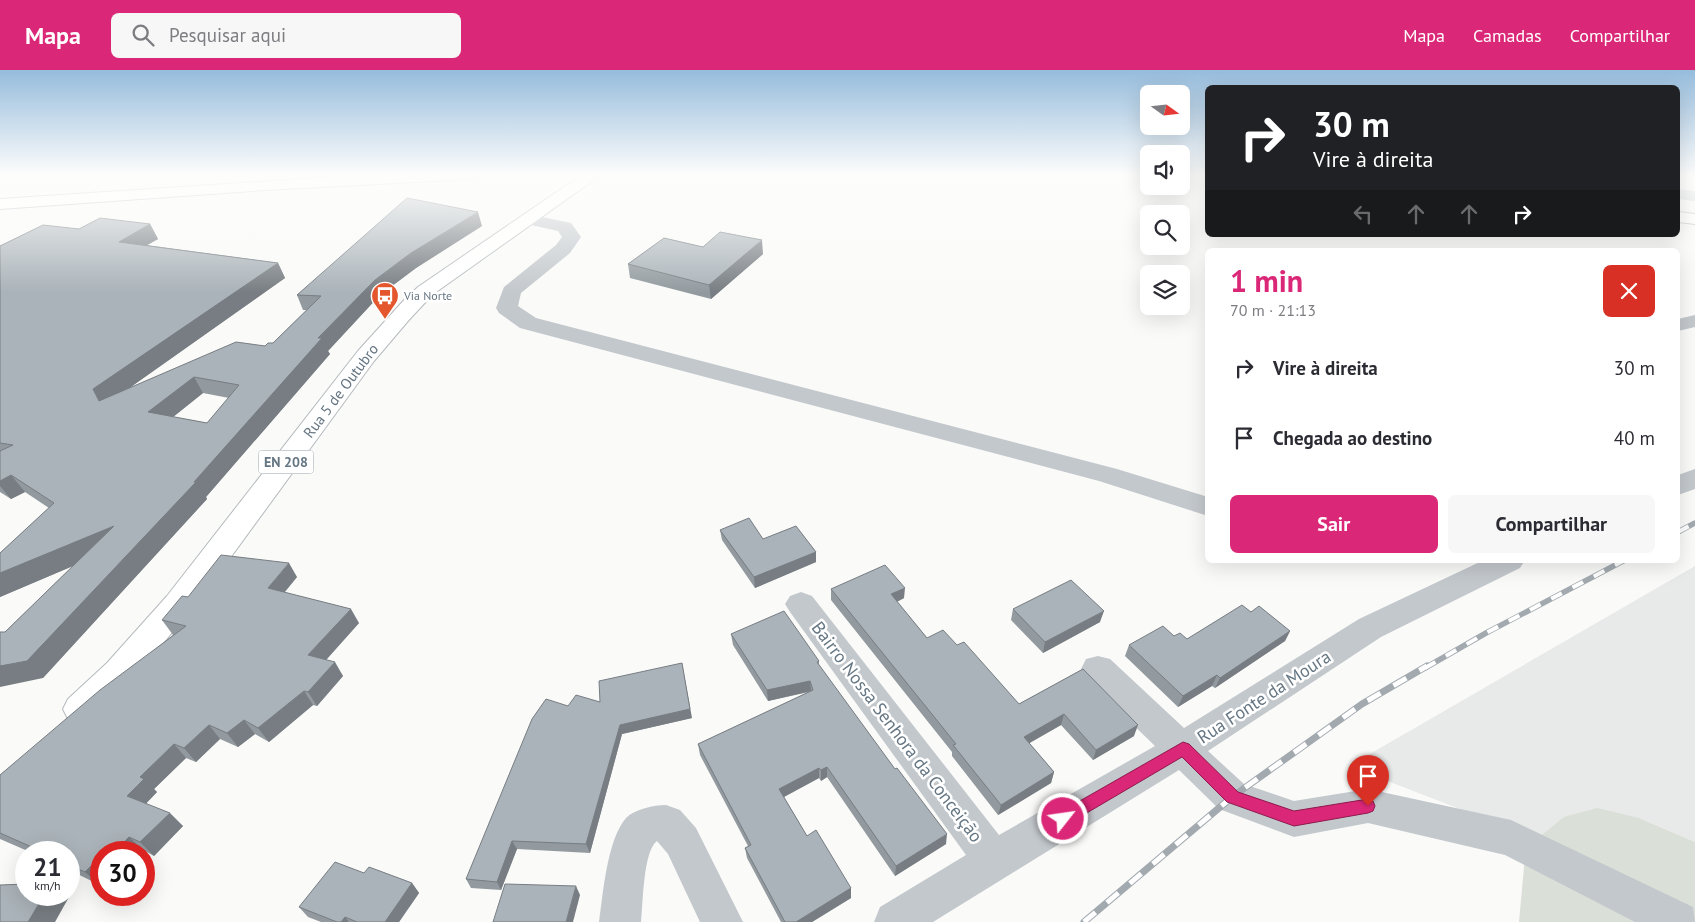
<!DOCTYPE html>
<html lang="pt">
<meta charset="utf-8">
<style>
body{margin:0;font-family:"PT Sans",sans-serif;background:#f7f7f7;color:#2b2b33;height:100vh;display:flex;flex-direction:column;font-size:19px;white-space:nowrap}
*{box-sizing:border-box;margin:0}
p{font-size:16px;color:#7c7c81}
.icon{flex:none;width:28px;height:28px;fill:none;stroke:currentColor;stroke-width:2;stroke-linecap:round;stroke-linejoin:round}
.map{position:relative;flex:1;overflow:hidden}
.sheet{position:absolute;left:1205px;top:178px;width:475px;height:315px;display:flex;flex-direction:column;background:#fff;border-radius:8px;box-shadow:0 5px 20px #0002}
.sheet>*{flex:none}
.top-card{position:absolute;left:1205px;top:15px;width:475px;height:152px;border-radius:8px;box-shadow:0 5px 20px #0002;background:#202124;color:#fff;overflow:hidden}
.needle{width:32px;rotate:105deg}
.fabs{position:absolute;left:1140px;top:15px;display:grid;gap:10px}
.fabs a{display:grid;place-items:center;width:50px;height:50px;border-radius:8px;background:#fff;box-shadow:0 5px 20px #0002;font-size:25px}
.speed{position:absolute;left:15px;top:771px;display:flex;gap:10px;font-size:25px;font-weight:700;text-align:center}
.speed>*{display:grid;place-content:center;width:65px;height:65px;border-radius:50%;background:#fff;box-shadow:0 5px 20px #0002;line-height:1}
.speed small{font-size:12px;font-weight:400}
.speed .limit{border:8px solid #d22;background:#fff;color:#111}
.pin{position:absolute;display:grid;place-items:center;width:42px;height:42px;color:#fff;margin:-51px -21px;border-radius:50% 50% 50% 0;rotate:-45deg;box-shadow:0 0 5px #0007}
.pin .icon{rotate:45deg}
.me{position:absolute;width:55px;margin:-28px;rotate:60deg;stroke-linejoin:round;filter:drop-shadow(0 0 4px #0008)}
.turn{display:flex;align-items:center;gap:18px;height:105px;padding:0 25px;font-size:22px}
.turn .icon{width:65px;height:65px;stroke-width:2.5}
.turn b{display:block;font-size:35px;line-height:42px}
.lanes{display:flex;align-items:center;height:48px;padding:0 25px;background:#0003;justify-content:center;gap:25px;direction:ltr}
.lanes .off{opacity:.35}
.round{display:grid;place-items:center;flex:none;width:52px;height:52px;border-radius:8px;background:#f7f7f7}
.summary{display:flex;align-items:center;justify-content:space-between;height:85px;padding:0 25px}
h1{font-size:30px;font-weight:600;line-height:38px;color:#db2777}
.primary-button{display:flex;gap:10px;margin-top:auto;padding:10px 25px}
.primary-button a{flex:1;height:58px;border-radius:8px;background:#db2777;color:#fff;font-size:20px;font-weight:600;line-height:58px;text-align:center}
.primary-button a+a{background:#f7f7f7;color:#2b2b33}
ul{padding:0;list-style:none}
li{display:flex;align-items:center;gap:15px;height:70px;padding:0 25px}
li div{flex:1}
li b{display:block;font-size:19px}
li em{font-style:normal}
header{display:flex;align-items:center;gap:30px;box-sizing:border-box;height:70px;padding:0 25px;background:#db2777;color:#fff}
header strong{font-size:24px}
nav{display:flex;gap:28px;margin-inline-start:auto;font-size:18px}
.search{width:350px;height:45px;background:#f7f7f7;display:flex;align-items:center;gap:12px;box-sizing:border-box;padding:0 18px;border-radius:8px;color:#7c7c81;font-size:19px}
.map>svg:first-child{display:block}
</style>
<header>
<strong>Mapa</strong>
<div class="search"><svg class="icon" aria-label="search" viewBox="0 0 24 24"><circle cx="10" cy="10" r="6"/><path d="M15 15l6 6"/></svg>Pesquisar aqui</div>
<nav><a>Mapa</a><a>Camadas</a><a>Compartilhar</a></nav>
</header>
<div class="map">
<svg width="1695" height="852" viewBox="0 0 1695 852">
<rect width="100%" height="100%" fill="#fafaf8"/>
<!-- built -->
<polygon fill="#e8e9e9" points="1695,496 1695,772 1639,748 1537,769 1349,696"/>
<!-- green -->
<polygon fill="#dadfd7" points="1597,738 1639,748 1695,772 1695,852 1519,852 1525,786 1537,769 1564,747"/>
<g fill="none" stroke-linecap="round" stroke-linejoin="round">
<defs>
<polygon id="major" points="583,104 602,104 432,225 408,251 374,291 209,517 143,598 92,649 80,654 68,649 63,639 68,629 107,593 167,526 358,281 405,229 418,217"/>
<g id="highway">
<polygon points="377,104 479,104 477,108 471,109 265,120 0,139 0,129"/>
<polygon points="1678,142 1695,144 1695,154 1678,152"/>
</g>
</defs>
<!-- major casing -->
<use href="#major" stroke="#b5babe" stroke-width="2"/>
<!-- highway casing -->
<use href="#highway" stroke="#b4b9bd" stroke-width="2"/>
<!-- minor -->
<g fill="#c3c8cc" fill-rule="evenodd">
<polygon points="1678,119 1695,121 1695,131 1678,129"/>
<polygon points="528,144 571,153 581,167 570,183 521,223 518,236 536,248 1117,399 1208,427 1208,446 1099,411 520,258 499,243 496,238 504,217 556,175 562,167 558,161 522,153 519,149 522,145"/>
<polygon points="1695,245 1695,257 1678,261 1678,249"/>
<polygon points="1695,399 1695,419 1678,425 1678,405"/>
<polygon points="1484,490 1525,490 1520,498 1381,567 1208,681 1244,714 1294,731 1368,719 1511,750 1693,837 1695,852 1635,852 1505,785 1368,753 1294,767 1219,739 1179,700 933,852 874,852 880,837 966,785 790,542 785,534 790,526 801,522 812,526 999,765 1155,676 1086,609 1081,599 1086,589 1098,586 1110,589 1184,658 1359,549"/>
<path d="M666,735L680,740L696,758L743,852H700L668,784L657,771C643,781 643,835 641,852H599C603,824 607,770 626,748C635,739 654,735 666,735Z"/>
</g>
<!-- major -->
<use href="#major" fill="#fff" fill-rule="evenodd"/>
<!-- highway -->
<use href="#highway" fill="#fff" fill-rule="evenodd"/>
<defs>
<g id="rail-far1">
<polyline points="1678,462 1695,453"/>
<polyline points="1425,598 1486,563 1625,490"/>
</g>
<polyline id="rail" points="1084,852 1232,727 1362,634 1427,596"/>
</defs>
<!-- rail-far1 casing -->
<use href="#rail-far1" stroke="#a2aab0" stroke-width="5.5"/>
<!-- rail casing -->
<use href="#rail" stroke="#a2aab0" stroke-width="7"/>
<!-- rail-far1 -->
<use href="#rail-far1" stroke="#fff" stroke-width="4" stroke-dasharray="12" stroke-linecap="butt"/>
<!-- rail -->
<use href="#rail" stroke="#fff" stroke-width="5" stroke-dasharray="15" stroke-linecap="butt"/>
</g>
<!-- wall -->
<g fill="#929a9f" fill-rule="evenodd">
<path d="M150,154L158,169L146,175L278,193L285,208L129,318L273,273L307,240H303L297,225L482,156L416,198L380,225L328,281L330,284L206,427L207,429L43,608L5,562L73,496L0,527V483L49,438L25,422L11,429L0,422V176L79,159ZM203,323L229,328L207,353L173,347Z"/>
<polygon points="703,177 763,184 711,229 630,208 628,194"/>
<polygon points="720,460 763,469 816,482 816,492 755,518 722,470"/>
<polygon points="297,507 285,522 359,553 326,590 343,606 317,636 313,635 269,672 255,664 238,677 220,669 196,692 186,688 154,719 157,722 146,733 183,756 154,786 143,780 141,782 101,782 100,815 69,800 69,782 30,782 0,769 0,705 173,565 162,550 188,527"/>
<polygon points="831,519 904,528 897,532 927,568 957,575 1019,634 1083,599 1134,666 1093,690 1061,655 1029,673 1054,702 1051,713 998,745 952,686 952,682 831,530"/>
<polygon points="1013,539 1100,552 1043,583 1011,550"/>
<polygon points="1251,542 1290,561 1285,571 1215,618 1212,616 1178,637 1125,586 1129,575 1174,566 1187,569"/>
<polygon points="731,564 819,591 819,596 946,774 895,806 827,707 821,711 819,708 784,727 807,766 851,818 851,828 812,852 781,852 747,788 745,778 748,776 700,685 698,674 809,622 768,631 733,575"/>
<polygon points="600,632 692,648 622,664 590,783 517,779 501,820 471,818 466,809 568,636"/>
<polygon points="364,803 412,813 419,823 399,852 321,852 308,847 299,837"/>
</g>
<!-- shaded-wall -->
<g fill="#777d82">
<polygon points="478,142 482,156 416,198 380,225 328,281 330,284 206,427 207,429 43,608 0,617 0,596 194,412 318,268 375,210 411,183"/>
<polygon points="150,154 158,169 127,187 119,172"/>
<polygon points="762,170 763,184 711,229 709,215"/>
<polygon points="278,193 285,208 104,336 99,331 93,319"/>
<polygon points="194,307 203,323 158,359 148,342"/>
<polygon points="11,405 25,422 11,429 0,416 0,411"/>
<polygon points="114,456 127,473 0,527 0,503"/>
<polygon points="816,482 816,492 755,518 754,507"/>
<polygon points="289,493 297,507 276,532 268,518"/>
<polygon points="905,518 904,528 890,535 891,524"/>
<polygon points="351,539 359,553 317,600 308,585"/>
<polygon points="1104,541 1100,552 1043,583 1045,572"/>
<polygon points="1290,561 1285,571 1215,618 1220,608"/>
<polygon points="335,592 343,606 317,636 308,622"/>
<polygon points="682,593 692,648 622,664 590,783 586,774 620,655"/>
<polygon points="1217,605 1212,616 1178,637 1183,626"/>
<polygon points="810,611 811,621 768,631 767,620"/>
<polygon points="304,621 313,635 269,672 258,658"/>
<polygon points="1064,644 1061,655 1021,678 1024,667"/>
<polygon points="244,650 255,664 238,677 227,663"/>
<polygon points="209,655 220,669 196,692 184,678"/>
<polygon points="1138,655 1134,666 1093,690 1096,680"/>
<polygon points="174,674 186,688 154,719 157,722 141,739 127,726 140,707"/>
<polygon points="827,697 827,707 821,711 821,700"/>
<polygon points="819,698 819,708 780,729 779,719"/>
<polygon points="1054,702 1051,713 998,745 1001,735"/>
<polygon points="170,743 183,756 154,786 140,772"/>
<polygon points="947,764 946,774 895,806 896,796"/>
<polygon points="129,767 143,780 141,782 124,782 119,777"/>
<polygon points="512,771 517,779 501,820 497,812"/>
<polygon points="112,775 121,782 105,782"/>
<polygon points="101,786 101,814 100,815 85,802"/>
<polygon points="412,813 419,823 399,852 385,852"/>
<polygon points="576,816 580,825 573,852 566,852"/>
<polygon points="851,818 851,828 812,852 796,852"/>
<polygon points="44,825 66,825 69,827 55,852 28,852"/>
<polygon points="345,847 349,852 341,852"/>
</g>
<!-- building -->
<g fill="#aab3b9" stroke="#777d82" fill-rule="evenodd">
<path d="M407,128L478,142L411,183L375,210L318,268H322L194,412H196L27,591L0,596V562H5L114,456L0,503V483L54,433L11,405L0,411V381L13,375L0,373V176L43,155L79,159L100,148L150,154L119,172L278,193L93,319L99,331L236,272L265,276L268,273H273L321,226L297,225ZM194,307L239,315L207,353L148,342Z"/>
<polygon points="720,162 762,170 709,215 628,194 664,168 703,177"/>
<polygon points="749,448 763,469 796,456 816,482 754,507 720,460"/>
<polygon points="221,485 289,493 268,518 351,539 308,585 335,592 308,622 304,621 258,658 244,650 227,663 209,655 184,678 174,674 140,707 144,709 127,726 170,743 140,772 129,767 119,777 112,775 105,782 101,782 101,786 85,802 69,795 69,782 43,782 0,763 0,705 100,620 186,556 162,550 182,526 188,527"/>
<polygon points="885,495 905,518 891,524 927,568 943,560 957,575 964,572 1019,634 1083,599 1138,655 1096,680 1064,644 1024,667 1054,702 1001,735 953,675 956,674 831,519"/>
<polygon points="1071,510 1104,541 1045,572 1013,539"/>
<polygon points="1242,535 1251,542 1259,536 1290,561 1220,608 1217,605 1183,626 1129,575 1163,556 1174,566 1180,563 1187,569"/>
<polygon points="784,541 819,591 817,592 895,699 897,698 947,764 896,796 827,697 821,700 819,698 779,719 807,766 816,760 851,818 796,852 785,852 745,778 751,775 698,674 813,620 810,611 767,620 731,564"/>
<polygon points="682,593 690,639 620,655 586,774 512,771 497,812 466,809 532,649 546,629 568,636 576,625 600,632 599,611"/>
<polygon points="335,792 364,803 369,797 412,813 385,852 357,852 345,847 341,852 337,852 299,837"/>
<polygon points="26,814 26,825 44,825 28,852 0,852 0,815"/>
<polygon points="505,814 576,816 566,852 493,852"/>
</g>
<!-- sky -->
<linearGradient id="sky" x2="0" y2="1"><stop stop-color="#96bcdc"/><stop offset="0.47" stop-color="#fdfdfc"/><stop offset="1" stop-color="#fdfdfc" stop-opacity="0"/></linearGradient>
<rect width="1695" height="223" fill="url(#sky)"/>
<!-- route -->
<polygon fill="#db2777" stroke="#8e194d" points="1183,672 1189,674 1238,722 1294,741 1368,729 1373,731 1375,736 1373,741 1368,743 1294,756 1227,732 1182,687 1068,754 1063,756 1057,754 1055,749 1057,744"/>
<!-- icons -->
<defs>
<symbol id="bus-pin" viewBox="-11 -11 22 30"><path d="M0 17L-7.5 6A9.5 9.5 0 1 1 7.5 6Z" fill="#e4572e" stroke="#fff"/><path d="M-5-6H5V4H4V6H2V4H-2V6H-4V4H-5ZM-3.5-4V0h7V-4ZM-3.5 1.2v1.5H-2V1.2ZM2 1.2v1.5H3.5V1.2Z" fill="#fff"/></symbol>
</defs>
<g fill-rule="evenodd">
<use href="#bus-pin" x="369" y="210" width="32" height="43"/>
</g>
<g text-anchor="middle" stroke-width="5" stroke-linejoin="round" paint-order="stroke">
<!-- far-poi labels -->
<g font-size="12" fill="#657683" stroke="#fff" text-anchor="start">
<text x="404" y="230">Via Norte</text>
</g>
<!-- shield labels -->
<rect fill="#fff" stroke="#939fa8" stroke-width="1" x="258.5" y="380.5" width="55" height="23" rx="4"/>
<g font-size="14" font-weight="bold" fill="#657683">
<text x="286" y="397">EN 208</text>
</g>
<!-- street labels -->
<g font-size="15" fill="#657683" stroke="#fff">
<text transform="translate(341 321) rotate(-53)" y="5">Rua 5 de Outubro</text>
</g>
<!-- near-street labels -->
<g font-size="18" fill="#657683" stroke="#fff">
<text transform="translate(1264 627) rotate(-33)" y="6">Rua Fonte da Moura</text>
<text transform="translate(897 662) rotate(53)" y="6">Bairro Nossa Senhora da Conceição</text>
</g>
</g>
</svg>
<div class="fabs">
<a><svg class="needle" viewBox="-14 -14 28 28"><path d="M0-13l5 13h-10z" fill="#e53935"/><path d="M0 13l5-13h-10z" fill="#7c7c81"/></svg></a>
<a><svg class="icon" aria-label="sound" viewBox="0 0 24 24"><path d="M4 9h4l5-4v14l-5-4H4zM17 9q2 3 0 6"/></svg></a>
<a><svg class="icon" aria-label="search" viewBox="0 0 24 24"><circle cx="10" cy="10" r="6"/><path d="M15 15l6 6"/></svg></a>
<a><svg class="icon" aria-label="layers" viewBox="0 0 24 24"><path d="M12 4l9 5-9 5-9-5zM3 14l9 5 9-5"/></svg></a>
</div>
<div class="speed"><div>21<small>km/h</small></div><div class="limit">30</div></div>
<div class="pin" style="left:1368px;top:736px;background:#d93025"><svg class="icon" aria-label="arrive" viewBox="0 0 24 24"><path d="M6 21V4h12l-3 4 3 4H6"/></svg></div>
<svg class="me" style="left:1063px;top:749px" viewBox="-20 -20 40 40"><circle r="17" fill="#db2777" stroke="#fff" stroke-width="3"/><path d="M0-11L8 9 0 5-8 9z" fill="#fff"/></svg>
<div class="top-card">
<div class="turn"><svg class="icon" aria-label="right" viewBox="0 0 24 24"><path d="M7 20v-9h11M14 6l5 5-5 5"/></svg><div><b>30 m</b>Vire à direita</div></div>
<div class="lanes"><svg class="icon off" aria-label="left" viewBox="0 0 24 24"><path d="M17 20v-9H6M10 6l-5 5 5 5"/></svg><svg class="icon off" aria-label="ahead" viewBox="0 0 24 24"><path d="M12 20V5M6 11l6-6 6 6"/></svg><svg class="icon off" aria-label="ahead" viewBox="0 0 24 24"><path d="M12 20V5M6 11l6-6 6 6"/></svg><svg class="icon" aria-label="right" viewBox="0 0 24 24"><path d="M7 20v-9h11M14 6l5 5-5 5"/></svg></div>
</div>
<section class="sheet">
<div class="summary"><div><h1>1 min</h1><p>70 m · 21:13</p></div><a class="round" style="background:#d93025;color:#fff"><svg class="icon" aria-label="close" viewBox="0 0 24 24"><path d="M6 6l12 12M18 6L6 18"/></svg></a></div>
<ul>
<li><svg class="icon" aria-label="right" viewBox="0 0 24 24"><path d="M7 20v-9h11M14 6l5 5-5 5"/></svg><div><b>Vire à direita</b></div><em>30 m</em></li>
<li><svg class="icon" aria-label="arrive" viewBox="0 0 24 24"><path d="M6 21V4h12l-3 4 3 4H6"/></svg><div><b>Chegada ao destino</b></div><em>40 m</em></li>
</ul>
<div class="primary-button"><a>Sair</a><a>Compartilhar</a></div>
</section>
</div>
